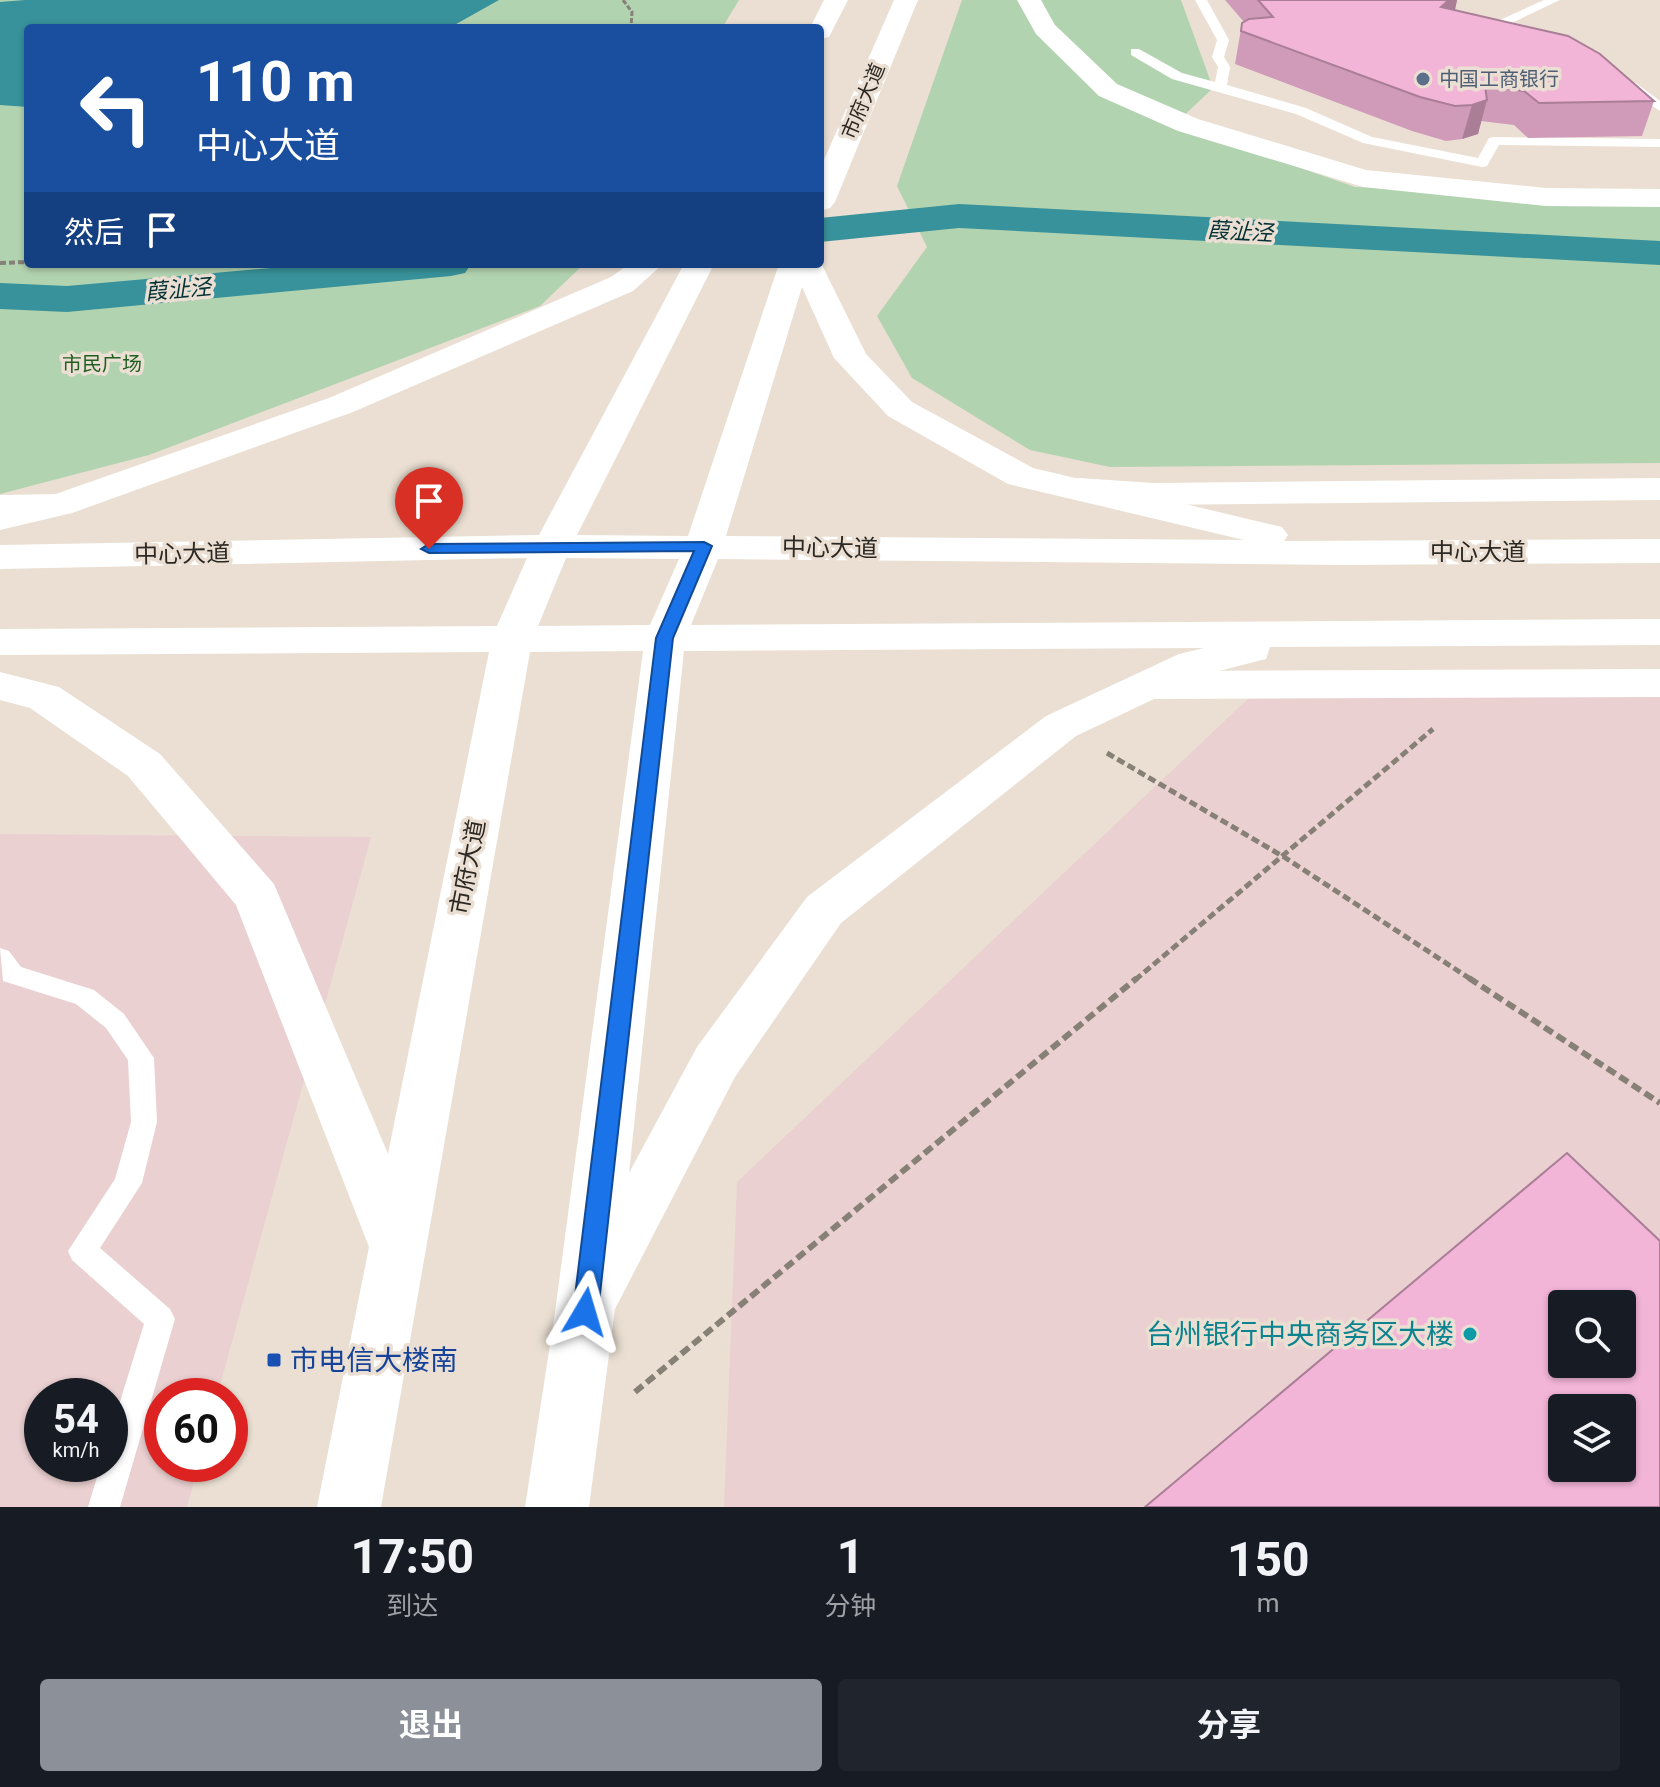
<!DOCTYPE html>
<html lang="zh">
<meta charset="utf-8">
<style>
body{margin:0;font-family:Roboto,"Noto Sans SC",sans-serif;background:#20242c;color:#f1f3f6;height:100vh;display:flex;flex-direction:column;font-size:30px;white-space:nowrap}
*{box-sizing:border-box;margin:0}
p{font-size:26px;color:#9ea1a6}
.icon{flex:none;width:44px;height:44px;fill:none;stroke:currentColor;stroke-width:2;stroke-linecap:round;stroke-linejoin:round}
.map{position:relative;height:1507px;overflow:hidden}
.details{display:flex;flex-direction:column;background:#171b24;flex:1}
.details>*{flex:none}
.banner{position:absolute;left:24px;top:24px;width:800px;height:244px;border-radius:8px;box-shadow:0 2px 6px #0004;background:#1a4fa0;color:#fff;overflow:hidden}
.fabs{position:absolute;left:1548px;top:1290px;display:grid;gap:16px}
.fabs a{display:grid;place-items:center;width:88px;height:88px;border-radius:8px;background:#171b24;box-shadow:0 2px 6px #0004;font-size:40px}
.speed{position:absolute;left:24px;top:1378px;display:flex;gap:16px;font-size:40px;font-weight:700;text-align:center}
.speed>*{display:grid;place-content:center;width:104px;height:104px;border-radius:50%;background:#171b24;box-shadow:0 2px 6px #0004;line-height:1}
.speed small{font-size:20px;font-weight:400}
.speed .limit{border:12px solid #d22;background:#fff;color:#111}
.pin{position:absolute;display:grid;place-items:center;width:68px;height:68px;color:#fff;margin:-82px -34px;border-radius:50% 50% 50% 0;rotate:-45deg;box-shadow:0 0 8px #0007}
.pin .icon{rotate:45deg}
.me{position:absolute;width:88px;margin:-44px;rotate:7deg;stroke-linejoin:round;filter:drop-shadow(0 0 6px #0008)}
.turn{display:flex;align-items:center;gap:28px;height:168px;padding:0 40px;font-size:36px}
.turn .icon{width:104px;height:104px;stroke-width:2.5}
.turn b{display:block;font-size:56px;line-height:68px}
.then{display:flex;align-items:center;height:76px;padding:0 40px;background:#0003;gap:16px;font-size:30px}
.eta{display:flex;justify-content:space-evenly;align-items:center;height:136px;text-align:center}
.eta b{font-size:48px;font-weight:700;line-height:56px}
.primary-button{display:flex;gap:16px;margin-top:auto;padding:16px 40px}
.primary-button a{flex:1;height:92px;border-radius:8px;background:#8c9099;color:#fff;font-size:32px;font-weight:700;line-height:92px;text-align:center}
.primary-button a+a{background:#20242c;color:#f1f3f6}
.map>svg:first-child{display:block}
</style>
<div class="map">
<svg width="1660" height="1507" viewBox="0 0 1660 1507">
<rect width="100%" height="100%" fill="#eadfd2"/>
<!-- commercial -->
<g fill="#ead0d0" fill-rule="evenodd">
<path d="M1252,695H1660V1507H724L737,1182ZM1562,1304H1622V1364H1562ZM1562,1408H1622V1468H1562Z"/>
<path d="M0,834L371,837L217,1396H162V1464H199L187,1507H0ZM42,1396H110V1464H42Z"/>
</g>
<!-- green -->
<g fill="#b2d3b0">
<polygon points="0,0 739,0 722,28 28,28 28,264 584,264 540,306 149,455 0,494"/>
<polygon points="962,0 1181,0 1213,88 1175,124 1355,187 1660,196 1660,463 1110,467 1030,450 912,378 877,316 927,247 897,186"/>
</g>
<!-- water -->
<polygon fill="#38929b" points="25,0 499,0 449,28 28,28 28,107 0,105 0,2"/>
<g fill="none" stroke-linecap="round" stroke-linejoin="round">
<!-- canal -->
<g fill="#38929b" fill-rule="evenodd">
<polygon points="959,204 1660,241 1660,265 959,228 820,242 820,218"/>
<polygon points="316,264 471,264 465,273 451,276 67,312 0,309 0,283 67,286"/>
</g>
<!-- path-far3 -->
<polyline stroke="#878077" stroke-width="3" stroke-dasharray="5 2" stroke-linecap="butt" points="623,0 632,12 631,28"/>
<!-- path-far2 -->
<polyline stroke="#878077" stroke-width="4" stroke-dasharray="6 3" stroke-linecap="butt" points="0,263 28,262"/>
<!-- path-far1 -->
<g stroke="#878077" stroke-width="5" stroke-dasharray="8 4" stroke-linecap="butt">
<polyline points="1107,753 1284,857 1472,980"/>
<polyline points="1135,980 1433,729"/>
</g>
<!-- path -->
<g stroke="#878077" stroke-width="6" stroke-dasharray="10 5" stroke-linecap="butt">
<polyline points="1469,978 1660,1103"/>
<polyline points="635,1392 1137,978"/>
</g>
<!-- service -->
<g fill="#fff" fill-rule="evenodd">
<polygon points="1195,0 1207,0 1229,40 1224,57 1230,67 1227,85 1306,108 1372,137 1478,158 1489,138 1494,137 1660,139 1660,147 1499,145 1487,166 1482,167 1363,143 1296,114 1172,79 1131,55 1131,49 1139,49 1182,73 1215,82 1218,67 1212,57 1217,40"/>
<polygon points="1544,0 1560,0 1501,28 1471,20 1477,16 1500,20"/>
<polygon points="1626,83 1636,83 1660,101 1660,111 1626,89"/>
<polygon points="0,948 9,951 21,967 94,990 124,1014 154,1058 157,1122 142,1183 100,1248 170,1309 175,1319 120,1507 88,1507 101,1464 110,1464 110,1434 144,1324 72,1260 68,1251 115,1179 131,1122 128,1060 106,1028 76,1004 3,981"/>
</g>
<!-- minor -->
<polygon fill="#fff" fill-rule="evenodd" points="1017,0 1041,0 1055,25 1117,84 1198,119 1366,170 1546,188 1660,189 1660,207 1546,206 1363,187 1178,131 1099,96 1036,34"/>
<!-- secondary -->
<g fill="#fff" fill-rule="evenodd">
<polygon points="1079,478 1154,483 1660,478 1660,500 1154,505 1066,497 1061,489 1066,481"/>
<polygon points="59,494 72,497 78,505 72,513 0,517 0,495"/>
<polygon points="1660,669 1660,697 1149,699 1134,695 1128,685 1134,675 1149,671"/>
</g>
<!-- primary -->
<g fill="#fff" fill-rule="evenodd">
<polygon points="824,0 848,0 829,37 820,39 820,28 810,28"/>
<polygon points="894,0 918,0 835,202 830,208 820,211 820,169"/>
<path d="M820,261L866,354L912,402L1033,468L1282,527L1288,535L1284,541L1660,539V563L1345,565L718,559L691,625L1660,619V645L1270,647L1266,659L1207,674L1076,736L841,923L735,1077L615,1309L589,1507H525L555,1312L643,651L530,652L381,1507H317L369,1247L236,905L128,776L30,708L0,700V672L59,687L160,754L274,884L388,1154L489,652L0,655V629L497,626L527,558L0,569V545L539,535L684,264H714L577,535L688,536L779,264H820ZM802,287L834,358L888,416L1008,484L1244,540L726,536ZM566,558L679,559L650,625L538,626ZM1204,648L1179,654L1046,716L807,897L697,1047L629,1173L684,651Z"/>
<polygon points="629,264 663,264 633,291 353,412 72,513 0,530 0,508 47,497 329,398 611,277"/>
</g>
</g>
<!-- wall -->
<polygon fill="#d09bb9" points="1225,0 1457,0 1455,10 1654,101 1642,136 1528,138 1514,125 1481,121 1478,134 1462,139 1446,141 1412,131 1235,64 1242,23 1244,22"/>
<!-- shaded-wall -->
<g fill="#a97e96">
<polygon points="1449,0 1457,0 1452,23 1441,7"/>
<polygon points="1487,100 1478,134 1462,139 1472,105"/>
</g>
<!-- building -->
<g fill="#f2b4d7" stroke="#a97e96" stroke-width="2" fill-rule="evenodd">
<polygon points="1258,0 1449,0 1441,7 1568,36 1600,54 1654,101 1539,103 1524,91 1485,86 1487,100 1472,105 1455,106 1420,97 1241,31 1242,23 1249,19 1273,17"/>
<path d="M1567,1153L1660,1241V1507H1145ZM1562,1304H1622V1364H1562ZM1562,1408H1622V1468H1562Z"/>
</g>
<!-- route -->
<polygon fill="#1a73e8" stroke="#114b97" stroke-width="2" points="704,542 712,546 673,638 598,1312 594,1320 585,1323 577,1320 573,1312 656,638 694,551 429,553 421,549 429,544"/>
<!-- markers -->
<circle fill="#5c6f8a" stroke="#eadfd2" stroke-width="3" cx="1423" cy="79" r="8"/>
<circle fill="#0f9aa8" stroke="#eadfd2" stroke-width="3" cx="1470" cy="1334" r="8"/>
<rect fill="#1a4fb4" stroke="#eadfd2" stroke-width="3" x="266" y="1352" width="16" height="16" rx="4"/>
<g text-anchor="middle" stroke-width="7" stroke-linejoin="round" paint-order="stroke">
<!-- far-service labels -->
<g font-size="20" fill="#4e5e75" stroke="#eadfd2" text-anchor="start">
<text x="1439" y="86">中国工商银行</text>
</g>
<!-- far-street labels -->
<g font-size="20" fill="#2c2823" stroke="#eadfd2">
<text transform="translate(863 101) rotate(-67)" y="7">市府大道</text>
</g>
<!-- far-park labels -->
<g font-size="20" fill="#1f5f20" stroke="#eadfd2">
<text x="102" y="371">市民广场</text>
</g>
<!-- far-water labels -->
<g font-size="22" font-style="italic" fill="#053236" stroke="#eadfd2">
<text transform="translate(1240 231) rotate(3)" y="8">葭沚泾</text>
<text transform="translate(178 289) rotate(-5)" y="8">葭沚泾</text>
</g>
<!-- street labels -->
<g font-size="24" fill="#2c2823" stroke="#eadfd2">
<text transform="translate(830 548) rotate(1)" y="8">中心大道</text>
<text x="1478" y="560">中心大道</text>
<text transform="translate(182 554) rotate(-1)" y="8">中心大道</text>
<text transform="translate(468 867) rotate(-79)" y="8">市府大道</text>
</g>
<!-- near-culture labels -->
<g font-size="28" fill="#0d838f" stroke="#eadfd2" text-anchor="end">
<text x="1454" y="1344">台州银行中央商务区大楼</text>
</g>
<!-- near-transit labels -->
<g font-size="28" fill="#164399" stroke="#eadfd2" text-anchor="start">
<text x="290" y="1370">市电信大楼南</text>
</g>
</g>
</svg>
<div class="fabs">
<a><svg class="icon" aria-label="search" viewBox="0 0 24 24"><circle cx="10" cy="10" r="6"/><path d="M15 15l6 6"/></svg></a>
<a><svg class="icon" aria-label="layers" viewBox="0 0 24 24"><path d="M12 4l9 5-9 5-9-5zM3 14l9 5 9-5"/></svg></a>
</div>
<div class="speed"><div>54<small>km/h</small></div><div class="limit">60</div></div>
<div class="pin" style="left:429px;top:549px;background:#d93025"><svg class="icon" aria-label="arrive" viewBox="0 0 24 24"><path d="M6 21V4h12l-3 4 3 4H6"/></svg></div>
<svg class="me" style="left:585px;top:1312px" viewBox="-20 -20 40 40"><path d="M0-17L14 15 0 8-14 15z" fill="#1a73e8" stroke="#fff" stroke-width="4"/></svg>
<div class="banner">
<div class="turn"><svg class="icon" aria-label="left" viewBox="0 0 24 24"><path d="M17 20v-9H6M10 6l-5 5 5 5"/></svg><div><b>110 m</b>中心大道</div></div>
<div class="then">然后<svg class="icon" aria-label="arrive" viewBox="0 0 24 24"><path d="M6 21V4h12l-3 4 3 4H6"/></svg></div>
</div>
</div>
<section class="details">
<div class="eta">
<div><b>17:50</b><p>到达</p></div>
<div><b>1</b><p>分钟</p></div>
<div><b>150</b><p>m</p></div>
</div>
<div class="primary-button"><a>退出</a><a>分享</a></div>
</section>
